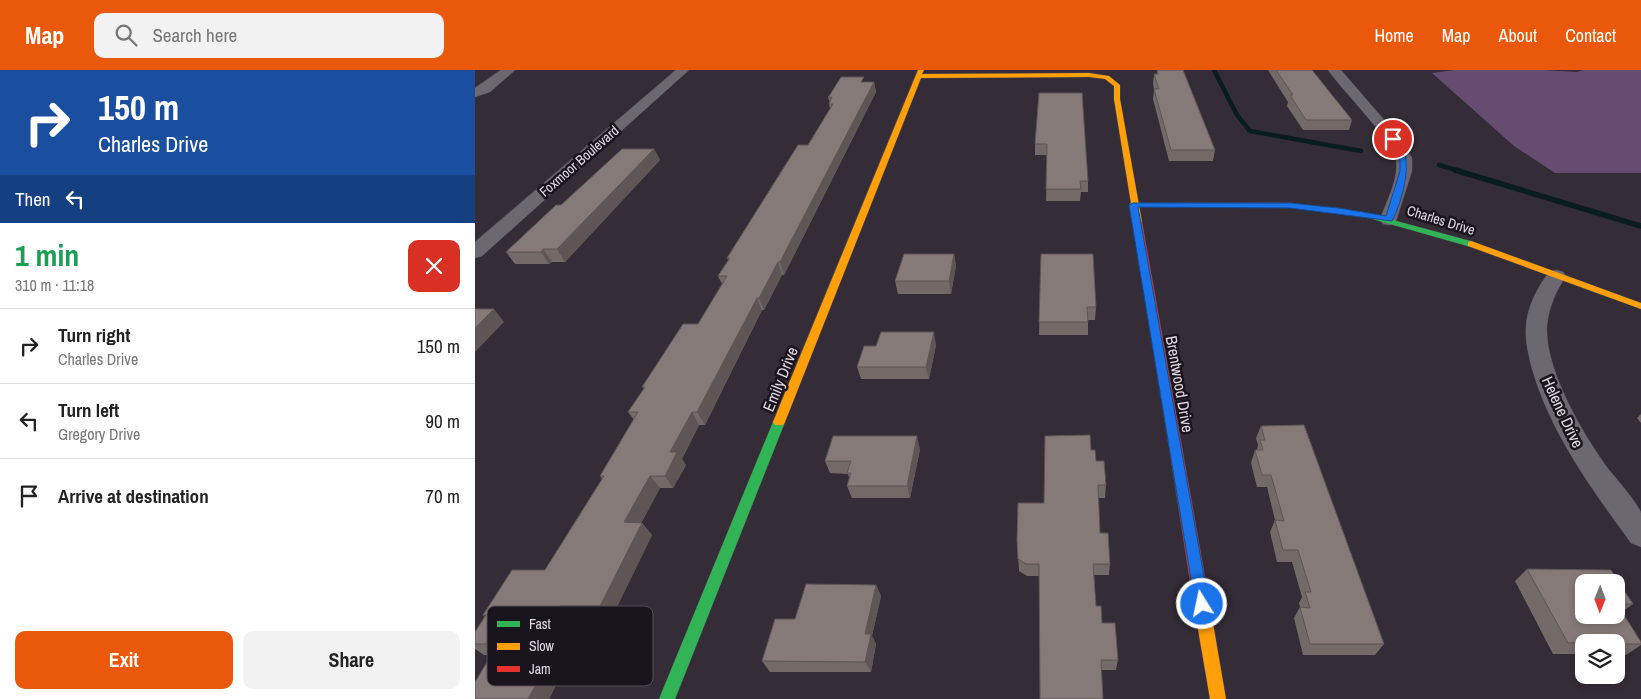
<!DOCTYPE html>
<html lang="en">
<head>
<meta charset="utf-8">
<style>
  body { margin:0; font-family:"Archivo Narrow",sans-serif; background:#f2f2f2; color:#222; height:100vh; display:flex; flex-direction:column; font-size:19px; white-space:nowrap }
  * { box-sizing:border-box; margin:0 }
  p { font-size:16px; color:#767676 }
  .icon { flex:none; width:28px; height:28px; fill:none; stroke:currentColor; stroke-width:2; stroke-linecap:round; stroke-linejoin:round }
  .map { position:relative; flex:1; overflow:hidden }
  .details { display:flex; flex-direction:column; background:#fff; width:475px }
  .details>* { flex:none }
  .hud { background:#1a4fa0; color:#fff; overflow:hidden }
  .needle { width:32px; rotate:181deg }
  .controls { position:absolute; left:1100px; top:504px; display:grid; gap:10px }
  .controls a { display:grid; place-items:center; width:50px; height:50px; border-radius:10px; background:#fff; box-shadow:0 2px 8px #0003; font-size:25px }
  .pin { position:absolute; display:grid; place-items:center; width:42px; height:42px; color:#fff; margin:-21px; border:2px solid #fff; border-radius:50%; box-shadow:0 1px 5px #0007 }
  .me { position:absolute; width:55px; margin:-28px; rotate:350deg; stroke-linejoin:round; filter:drop-shadow(0 0 4px #0008) }
  .turn { display:flex; align-items:center; gap:18px; height:105px; padding:0 15px; font-size:22px }
  .turn .icon { width:65px; height:65px; stroke-width:2.5 }
  .turn b { display:block; font-size:35px; line-height:42px }
  .then { display:flex; align-items:center; height:48px; padding:0 15px; background:#0003; gap:10px; font-size:19px }
  .round { display:grid; place-items:center; flex:none; width:52px; height:52px; border-radius:10px; background:#f2f2f2 }
  .overview { display:flex; align-items:center; justify-content:space-between; height:85px; padding:0 15px }
  h1 { font-size:30px; font-weight:700; line-height:38px; color:#1e9e55 }
  .button { display:flex; gap:10px; margin-top:auto; padding:10px 15px }
  .button a { flex:1; height:58px; border-radius:10px; background:#ea580c; color:#fff; font-size:20px; font-weight:700; line-height:58px; text-align:center }
  .button a+a { background:#f2f2f2; color:#222 }
  ul { padding:0; list-style:none }
  li { display:flex; align-items:center; gap:15px; height:75px; padding:0 15px; border-top:1px solid #e0e0e0 }
  li div { flex:1 }
  li b { display:block; font-size:19px }
  li em { font-style:normal }
  header { display:flex; align-items:center; gap:30px; box-sizing:border-box; height:70px; padding:0 25px; background:#ea580c; color:#fff }
  header strong { font-size:24px }
  nav { display:flex; gap:28px; margin-inline-start:auto; font-size:18px }
  .search { width:350px; height:45px; background:#f2f2f2; display:flex; align-items:center; gap:12px; box-sizing:border-box; padding:0 18px; border-radius:10px; color:#767676; font-size:19px }
  main { display:flex; flex:1; min-height:0 }
  .map>svg:first-child { display:block }
</style>
</head>
<body>
<header>
<strong>Map</strong>
<div class="search"><svg class="icon" aria-label="search" viewBox="0 0 24 24"><circle cx="10" cy="10" r="6"/><path d="M15 15l6 6"/></svg>Search here</div>
<nav><a>Home</a><a>Map</a><a>About</a><a>Contact</a></nav>
</header>
<main>
<section class="details">
<div class="hud">
<div class="turn"><svg class="icon" aria-label="right" viewBox="0 0 24 24"><path d="M7 20v-9h11M14 6l5 5-5 5"/></svg><div><b>150 m</b>Charles Drive</div></div>
<div class="then">Then<svg class="icon" aria-label="left" viewBox="0 0 24 24"><path d="M17 20v-9H6M10 6l-5 5 5 5"/></svg></div>
</div>
<div class="overview"><div><h1>1 min</h1><p>310 m · 11:18</p></div><a class="round" style="background:#d93025;color:#fff"><svg class="icon" aria-label="close" viewBox="0 0 24 24"><path d="M6 6l12 12M18 6L6 18"/></svg></a></div>
<ul>
<li><svg class="icon" aria-label="right" viewBox="0 0 24 24"><path d="M7 20v-9h11M14 6l5 5-5 5"/></svg><div><b>Turn right</b><p>Charles Drive</p></div><em>150 m</em></li>
<li><svg class="icon" aria-label="left" viewBox="0 0 24 24"><path d="M17 20v-9H6M10 6l-5 5 5 5"/></svg><div><b>Turn left</b><p>Gregory Drive</p></div><em>90 m</em></li>
<li><svg class="icon" aria-label="arrive" viewBox="0 0 24 24"><path d="M6 21V4h12l-3 4 3 4H6"/></svg><div><b>Arrive at destination</b></div><em>70 m</em></li>
</ul>
<div class="button"><a>Exit</a><a>Share</a></div>
</section>
<div class="map">
<svg width="1166" height="629" viewBox="0 0 1166 629">
  <rect width="100%" height="100%" fill="#342c37"/>
  <polygon fill="#654c70" points="979,0 1070,0 1102,2 1108,0 1166,0 1166,103 1080,103 1039,76 957,3"/>
  <g fill="none" stroke-linecap="round" stroke-linejoin="round">
    <g stroke="#091d1f" stroke-width="4.5">
      <polyline points="739,0 762,45 775,61 886,81"/>
      <polyline points="964,95 984,101"/>
    </g>
    <polyline stroke="#091d1f" stroke-width="5.5" points="980,100 1166,156"/>
    <defs>
      <g id="street">
        <polygon points="26,0 40,0 15,22 0,27 0,18"/>
        <polygon points="201,0 214,0 7,186 0,188 0,172"/>
        <path d="M853,0H866L923,66L937,88V101L920,154L914,155L908,154L905,150C911,132 924,109 921,90C919,72 866,19 853,0Z"/>
        <path d="M1081,200L1088,202L1091,206C1081,221 1074,237 1072,255C1069,299 1109,366 1134,400C1141,408 1164,435 1166,443C1166,452 1166,467 1166,477L1156,473C1116,418 1074,361 1056,295C1053,282 1050,270 1051,257C1052,237 1062,218 1074,202Z"/>
      </g>
      <g id="fast">
        <polygon points="655,133 815,133 888,142 999,172 1000,174 996,177 887,146 815,137 655,137"/>
        <polygon points="304,348 308,349 310,352 200,629 184,629 298,352 300,349"/>
      </g>
      <g id="slow">
        <polygon points="443,0 449,0 447,4 614,3 634,6 645,15 645,29 667,152 663,155 659,152 639,29 639,16 630,9 614,7 446,8 310,352 308,355 300,355 298,352"/>
        <polygon points="996,171 1166,233 1166,239 993,176 993,172"/>
        <polygon points="726,523 731,525 734,530 751,629 735,629 718,530 721,525"/>
      </g>
      <polygon id="jam" points="663,149 667,152 734,530 731,535 726,537 721,535 718,530 659,152"/>
    </defs>
    <use href="#street" stroke="#4f4851" stroke-width="1"/>
    <use href="#fast" stroke="#4f4851" stroke-width="1"/>
    <use href="#slow" stroke="#4f4851" stroke-width="1"/>
    <use href="#jam" stroke="#4f4851" stroke-width="1"/>
    <use href="#street" fill="#6d676f" fill-rule="evenodd"/>
    <use href="#fast" fill="#30b455" fill-rule="evenodd"/>
    <use href="#slow" fill="#ff9f0a" fill-rule="evenodd"/>
    <use href="#jam" fill="#e5322d" fill-rule="evenodd"/>
  </g>
  <g fill="#736967">
    <polygon points="682,0 740,80 738,91 694,91 678,29 679,19 678,14 679,4 682,4"/>
    <polygon points="793,0 837,0 877,50 874,60 828,60 812,36 813,32"/>
    <polygon points="390,12 399,12 401,22 309,205 307,205 289,240 287,240 230,355 224,355 207,389 211,395 198,418 185,418 166,453 167,453 177,465 137,547 98,547 70,599 84,609 74,629 0,629 17,585 9,585 0,579 0,562 10,546 8,545 70,500 127,409 125,406 159,350 153,342 169,319 167,317 223,254 247,214 243,206 253,190 252,188 333,75 355,39 354,34 355,32 353,28"/>
    <polygon points="564,23 613,111 613,122 606,122 605,131 571,131 572,85 560,85 560,74"/>
    <polygon points="179,79 185,90 90,192 77,192 74,194 40,194 31,182 86,135"/>
    <polygon points="479,184 481,196 476,224 423,224 420,211"/>
    <polygon points="566,184 621,237 620,250 613,250 613,265 564,265"/>
    <polygon points="461,275 454,309 386,309 382,297"/>
    <polygon points="1166,344 1166,353 1162,348"/>
    <polygon points="786,356 909,574 900,585 828,585 819,548 825,537 824,533 827,527 817,492 802,492 795,462 800,450 792,417 782,417 776,393 780,380 782,380 783,375 781,368"/>
    <polygon points="445,379 435,428 377,428 372,416 374,408 373,404 355,403 350,391"/>
    <polygon points="616,380 631,415 630,428 623,428 625,463 635,494 634,505 619,505 621,536 627,553 643,590 641,600 626,600 564,506 552,506 544,501 542,470 569,433"/>
    <polygon points="1052,499 1158,534 1147,542 1166,572 1166,575 1151,585 1141,585 1141,572 1109,572 1109,584 1078,584 1040,511"/>
    <polygon points="401,515 406,526 397,566 401,574 396,602 295,602 287,591 320,549"/>
  </g>
  <g fill="#5e5554">
    <polygon points="399,12 401,22 309,205 305,192"/>
    <polygon points="179,79 185,90 90,192 82,179"/>
    <polygon points="68,179 77,192 74,194 66,182"/>
    <polygon points="479,184 481,196 476,224 474,211"/>
    <polygon points="303,192 307,205 289,240 284,228"/>
    <polygon points="282,228 287,240 230,355 222,342"/>
    <polygon points="19,239 29,252 0,282 0,258"/>
    <polygon points="459,262 461,275 454,309 451,297"/>
    <polygon points="217,342 224,355 207,389 211,395 198,418 190,406 195,382"/>
    <polygon points="442,366 445,379 435,428 432,416"/>
    <polygon points="175,406 185,418 160,465 149,452"/>
    <polygon points="167,453 177,465 137,547 125,536"/>
    <polygon points="401,515 406,526 397,566 401,574 396,602 390,592 390,564"/>
    <polygon points="85,536 98,547 67,604 70,599 84,609 74,629 53,629 49,599"/>
  </g>
  <g fill="#867a78" stroke="#5e5554" fill-rule="evenodd">
    <polygon points="682,0 708,0 740,80 696,80 679,19 684,19 679,4 683,4"/>
    <polygon points="801,0 837,0 877,50 831,50 815,25 818,25"/>
    <polygon points="366,7 389,7 386,12 399,12 305,192 303,192 284,228 282,228 222,342 217,342 195,382 202,382 190,406 175,406 149,452 167,453 125,536 85,536 49,599 70,599 53,629 0,629 0,612 23,574 0,574 0,562 11,545 8,545 37,500 70,500 129,406 125,406 163,342 153,342 170,317 167,317 208,254 223,254 252,206 243,206 255,188 252,188 323,75 333,75 358,34 354,34 357,27 353,28"/>
    <polygon points="564,23 607,23 613,111 605,111 606,119 571,119 572,74 560,74"/>
    <polygon points="147,79 179,79 82,179 68,179 66,182 31,182 81,135 86,135"/>
    <polygon points="429,184 479,184 474,211 420,211"/>
    <polygon points="566,184 618,184 621,237 612,237 613,252 564,252"/>
    <polygon points="0,239 19,239 0,258"/>
    <polygon points="406,262 459,262 451,297 382,297 389,276 401,276"/>
    <polygon points="829,355 909,574 835,574 825,537 835,538 830,522 836,522 823,480 808,480 800,450 809,451 796,405 787,405 780,380 788,380 785,370 790,370 786,356"/>
    <polygon points="615,365 616,380 620,380 621,391 629,391 631,415 623,415 625,463 633,463 635,494 618,494 621,536 626,536 627,553 640,553 643,590 626,590 628,629 565,629 564,494 551,494 543,489 542,470 543,433 569,433 570,366"/>
    <polygon points="358,366 442,366 432,416 372,416 376,403 372,403 376,391 350,391"/>
    <path d="M1052,499L1136,500L1158,534H1142L1166,572V574H1141V572L1093,573ZM1109,512H1141V545H1109Z"/>
    <polygon points="331,514 401,515 390,564 396,564 390,592 287,591 300,549 320,549"/>
  </g>
  <path fill="#1a73e8" stroke="#114b97" d="M918,67C943,81 927,132 917,151L815,138L663,137L734,534L732,539L727,541L721,539L654,135L658,133H815L864,138L911,146L925,101V88L915,69Z"/>
  <g text-anchor="middle" stroke-width="5" stroke-linejoin="round" paint-order="stroke">
    <g font-size="14" fill="#e0d7e3" stroke="#1a141c">
      <text transform="translate(104 91) rotate(-41)" y="5">Foxmoor Boulevard</text>
      <text transform="translate(966 150) rotate(17)" y="5">Charles Drive</text>
    </g>
    <g font-size="16" fill="#e0d7e3" stroke="#1a141c">
      <text transform="translate(305 309) rotate(-68)" y="6">Emily Drive</text>
      <text transform="translate(705 314) rotate(80)" y="6">Brentwood Drive</text>
      <text transform="translate(1088 342) rotate(65)" y="6">Helene Drive</text>
    </g>
  </g>
  <rect x="12" y="536" width="166" height="80" rx="8" fill="#1a141c" stroke="#554e58" stroke-width="1"/>
  <rect x="22" y="551" width="23" height="6" fill="#30b455"/>
  <rect x="22" y="573" width="23" height="7" fill="#ff9f0a"/>
  <rect x="22" y="596" width="23" height="6" fill="#e5322d"/>
  <g font-size="14" fill="#e0d7e3">
    <text x="54" y="559">Fast</text>
    <text x="54" y="581">Slow</text>
    <text x="54" y="604">Jam</text>
  </g>
</svg>
<div class="controls">
<a><svg class="needle" viewBox="-14 -14 28 28"><path d="M0-13l5 13h-10z" fill="#e53935"/><path d="M0 13l5-13h-10z" fill="#767676"/></svg></a>
<a><svg class="icon" aria-label="layers" viewBox="0 0 24 24"><path d="M12 4l9 5-9 5-9-5zM3 14l9 5 9-5"/></svg></a>
</div>
<div class="pin" style="left:918px;top:69px;background:#d93025"><svg class="icon" aria-label="arrive" viewBox="0 0 24 24"><path d="M6 21V4h12l-3 4 3 4H6"/></svg></div>
<svg class="me" style="left:727px;top:534px" viewBox="-20 -20 40 40"><circle r="17" fill="#1a73e8" stroke="#fff" stroke-width="3"/><path d="M0-11L8 9 0 5-8 9z" fill="#fff"/></svg>
</div>
</main>
</body>
</html>
